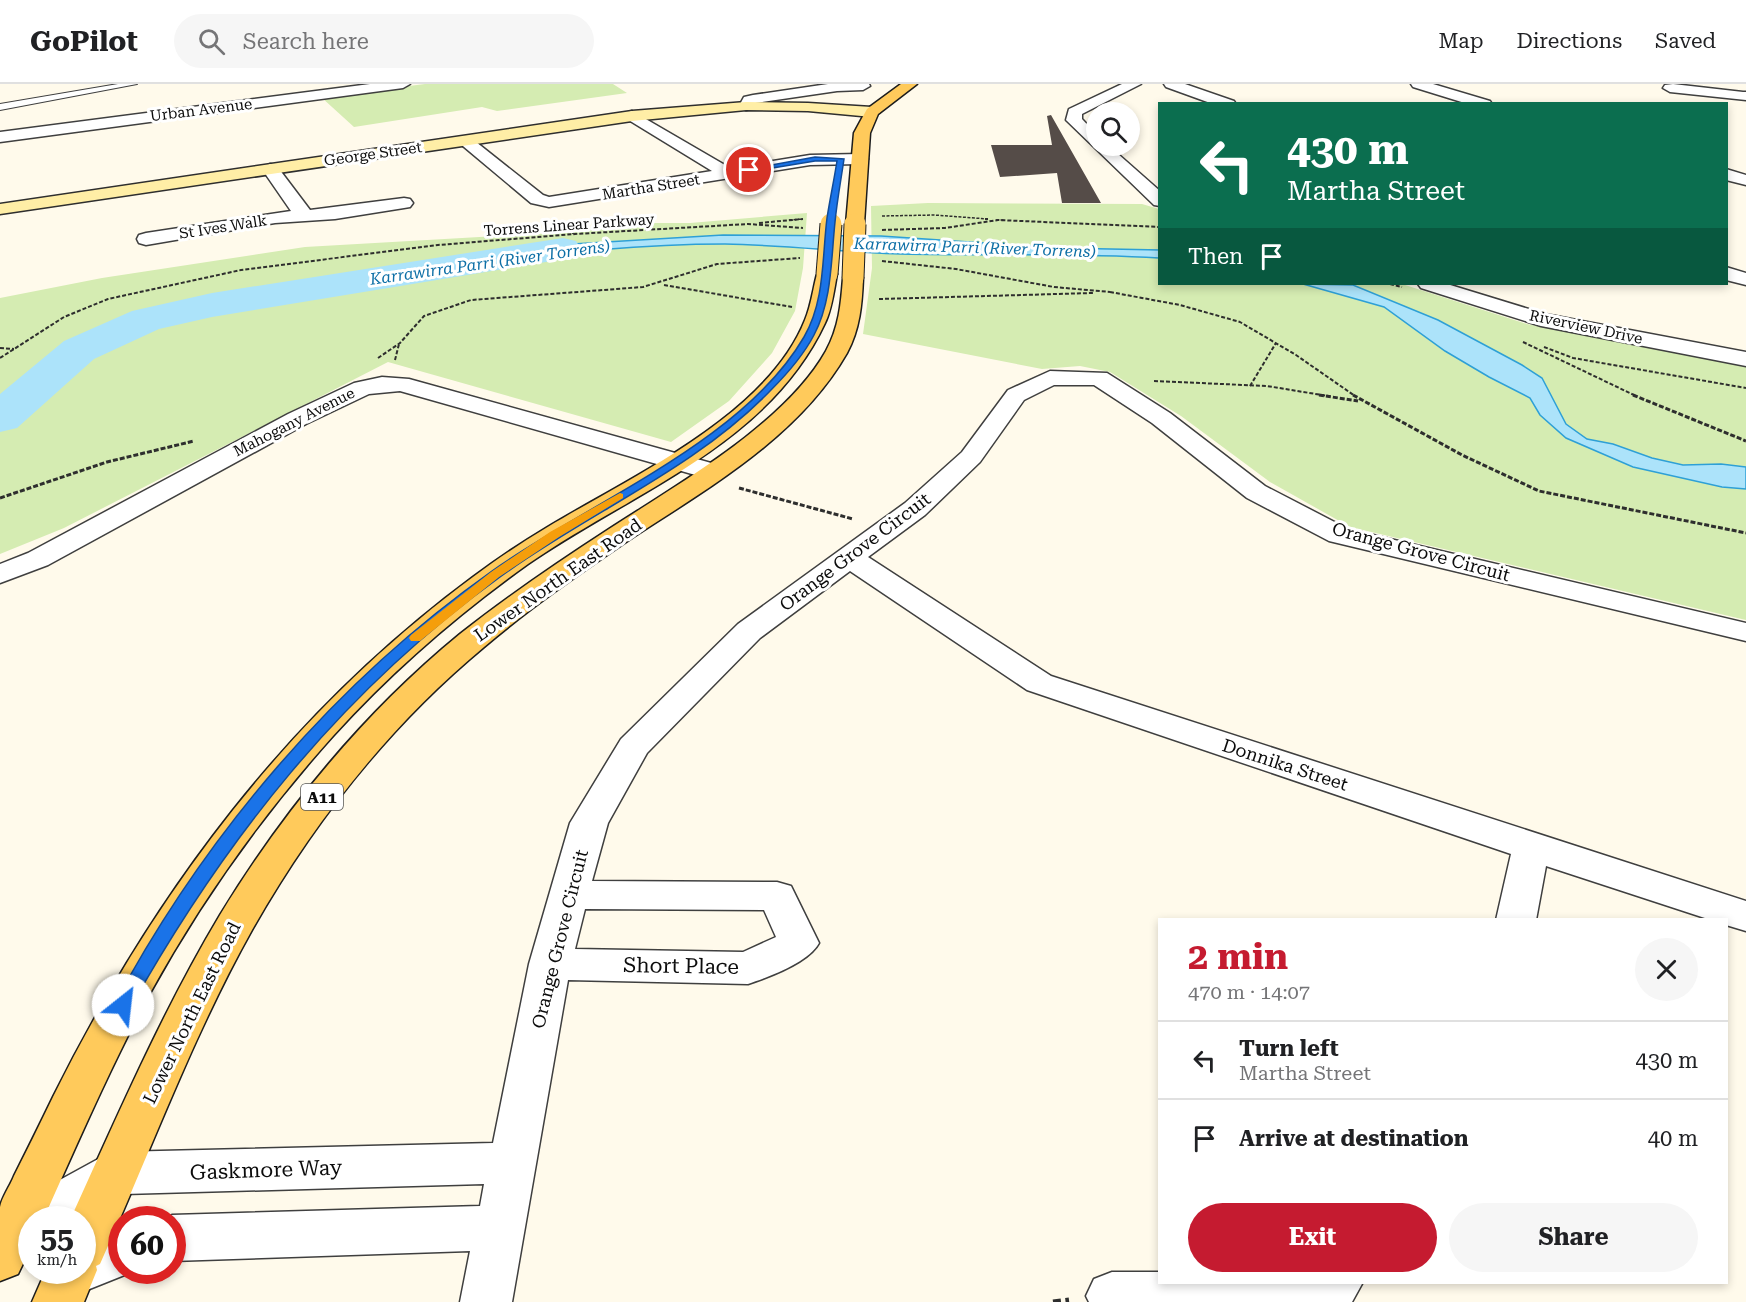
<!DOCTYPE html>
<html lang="en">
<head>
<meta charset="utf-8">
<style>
  body { margin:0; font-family:"Roboto Serif",serif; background:#f6f6f6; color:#202124; height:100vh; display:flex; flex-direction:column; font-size:22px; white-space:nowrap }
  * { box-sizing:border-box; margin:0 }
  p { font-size:20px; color:#757577 }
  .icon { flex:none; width:33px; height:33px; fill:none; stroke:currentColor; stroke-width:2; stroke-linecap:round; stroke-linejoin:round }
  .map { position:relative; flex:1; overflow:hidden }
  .panel { position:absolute; left:1158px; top:834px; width:570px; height:366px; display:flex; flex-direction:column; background:#fff; border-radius:0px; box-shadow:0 3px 9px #0003 }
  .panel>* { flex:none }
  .top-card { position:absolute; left:1158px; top:18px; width:570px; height:183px; border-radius:0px; box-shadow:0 3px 9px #0003; background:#0b6e4f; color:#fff; overflow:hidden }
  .fabs { position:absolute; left:1086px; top:18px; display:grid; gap:12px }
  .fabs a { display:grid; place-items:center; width:54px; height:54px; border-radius:50%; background:#fff; box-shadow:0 3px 9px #0003; font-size:30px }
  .speed { position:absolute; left:18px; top:1122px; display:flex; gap:12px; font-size:30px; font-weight:700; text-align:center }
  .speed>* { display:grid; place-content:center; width:78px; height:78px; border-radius:50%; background:#fff; box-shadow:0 3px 9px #0003; line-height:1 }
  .speed small { font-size:15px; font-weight:400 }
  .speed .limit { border:9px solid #d22; background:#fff; color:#111 }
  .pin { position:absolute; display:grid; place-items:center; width:51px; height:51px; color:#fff; margin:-26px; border:3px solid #fff; border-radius:50%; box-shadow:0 2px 6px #0007 }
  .me { position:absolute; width:66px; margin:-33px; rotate:29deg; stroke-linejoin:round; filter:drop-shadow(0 0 4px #0008) }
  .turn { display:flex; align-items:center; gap:21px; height:126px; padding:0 30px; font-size:27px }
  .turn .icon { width:78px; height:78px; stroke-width:2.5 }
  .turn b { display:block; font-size:42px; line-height:51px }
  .then { display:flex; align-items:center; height:57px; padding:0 30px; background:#0003; gap:12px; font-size:22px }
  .round { display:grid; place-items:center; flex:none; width:63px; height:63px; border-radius:32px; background:#f6f6f6 }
  .overview { display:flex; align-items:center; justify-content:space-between; height:102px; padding:0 30px }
  h1 { font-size:36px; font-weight:700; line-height:45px; color:#c51b30 }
  .cta { display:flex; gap:12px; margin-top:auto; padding:12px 30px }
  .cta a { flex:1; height:69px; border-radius:36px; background:#c51b30; color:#fff; font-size:24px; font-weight:700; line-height:69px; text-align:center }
  .cta a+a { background:#f6f6f6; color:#202124 }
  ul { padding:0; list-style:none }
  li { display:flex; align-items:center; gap:18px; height:78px; padding:0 30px; border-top:2px solid #e0e0e0 }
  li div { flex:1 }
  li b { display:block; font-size:22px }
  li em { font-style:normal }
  header { display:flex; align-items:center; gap:36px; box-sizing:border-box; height:84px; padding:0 30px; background:#fff; border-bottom:2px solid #e0e0e0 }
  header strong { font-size:28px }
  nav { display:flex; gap:33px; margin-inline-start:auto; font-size:21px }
  .search { width:420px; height:54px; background:#f6f6f6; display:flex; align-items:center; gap:15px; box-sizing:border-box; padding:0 21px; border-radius:33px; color:#757577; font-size:22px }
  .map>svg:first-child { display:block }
</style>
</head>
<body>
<header>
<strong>GoPilot</strong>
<div class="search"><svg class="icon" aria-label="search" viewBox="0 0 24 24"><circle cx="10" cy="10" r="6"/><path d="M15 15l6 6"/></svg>Search here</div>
<nav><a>Map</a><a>Directions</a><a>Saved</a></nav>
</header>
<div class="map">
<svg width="1746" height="1218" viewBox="0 0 1746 1218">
  <rect width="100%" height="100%" fill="#fffaeb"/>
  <g fill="#d5ecb2">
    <polygon points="425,0 613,0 627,9 497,27 482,23 354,43 321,13"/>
    <polygon points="928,119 1142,120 1159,125 1160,200 1402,200 1527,240 1746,282 1746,536 1350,443 1270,398 1181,332 1110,288 1080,282 1042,285 863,250 872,184 871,122"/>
    <polygon points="807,129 803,184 795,227 772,269 729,317 671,358 388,278 64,444 0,470 0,214 102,194 305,163 550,149 615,139 690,139"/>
  </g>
  <g fill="#ace3fa" stroke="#2ea0d6" stroke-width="1.5">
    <path d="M723,151L881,152L1060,164L1160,166L1159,174C1074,169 987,172 901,170C842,168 784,161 725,160C641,160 559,169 476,179L556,161Z"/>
    <polygon points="1303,200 1353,201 1438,236 1522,281 1542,294 1566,340 1587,355 1613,360 1652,374 1683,381 1721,380 1746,383 1746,405 1722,403 1633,383 1566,354 1540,331 1530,314 1489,293 1445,267 1384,223"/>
  </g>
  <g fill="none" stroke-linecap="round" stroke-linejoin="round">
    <polygon fill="#ace3fa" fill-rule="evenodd" points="563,154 576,157 581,165 576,173 212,233 159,245 94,275 17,344 0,348 0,310 64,257 132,227 212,209"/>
  </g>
  <polygon fill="#554c48" points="1051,31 1101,119 1062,119 1057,89 1000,93 991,61 1052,61 1047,32"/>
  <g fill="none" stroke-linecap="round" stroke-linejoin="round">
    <defs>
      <polygon id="lane" points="118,0 137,0 0,26 0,20"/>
      <g id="street">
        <polygon points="370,0 410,0 403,4 0,58 0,48"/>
        <polygon points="828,0 869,0 870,2 863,6 837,7 755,19 751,25 746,26 739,22 744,13 753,11"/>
        <polygon points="1122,0 1141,0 1082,30 1082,35 1096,50 1096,62 1109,62 1160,107 1160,122 1154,121 1066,36 1069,25"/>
        <polygon points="1164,0 1185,0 1234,17 1236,20 1213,20 1166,3"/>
        <polygon points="1411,0 1433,0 1490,17 1492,20 1468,20 1413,3"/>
        <polygon points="1673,0 1743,8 1746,8 1746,16 1670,8 1663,4 1665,1"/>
        <polygon points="632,27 730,84 810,71 860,70 868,75 860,80 810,81 549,123 531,119 457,57 459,54 471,54 543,111 549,113 712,87 627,35 624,32 627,29"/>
        <polygon points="270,80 276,81 310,126 404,114 410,115 413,119 410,123 404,124 335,135 275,139 146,161 139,159 137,155 139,151 146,149 291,127 262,85"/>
        <polygon points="1726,85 1746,91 1746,101 1726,96"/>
        <polygon points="1726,183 1746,189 1746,201 1726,196"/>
        <polygon points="1418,200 1447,200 1545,230 1746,268 1746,282 1541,242 1421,204"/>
        <path d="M1050,287L1107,289L1170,329L1265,402L1348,445L1746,539V557L1329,457L1247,414L1152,339L1094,301H1054L1024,316L980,378L925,431L868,473L1051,592L1746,817V847L1726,841V836H1711L1546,782L1536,836H1496L1511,770L1027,606L850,487L760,554L647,669L608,739L592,797L777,798L791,802L819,859C809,878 769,893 748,900L568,896L512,1218H460L470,1167L172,1177V1136H161L172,1131L480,1122L484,1100L124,1110L79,1136H32V1158L16,1152L8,1136L16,1120L100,1074L117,1068L493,1059L529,880L570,739L621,655L738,540L905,419L962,368L1008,306ZM585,825L764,826L776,853L743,868L575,865Z"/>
        <polygon points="382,293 409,295 722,382 726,388 722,394 713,396 400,307 369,310 306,340 48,481 0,499 0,480 28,469 288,330 354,299"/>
        <polygon points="122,1146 122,1186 137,1186 82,1208 64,1201 58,1186 82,1186 82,1160"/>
        <polygon points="1112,1188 1160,1188 1160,1198 1363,1198 1352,1218 1089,1218 1086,1212 1094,1195"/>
      </g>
      <polygon id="secondary" points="746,18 808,19 872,23 880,28 872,33 808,27 746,26 632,37 0,130 0,120 632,27"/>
      <g id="primary">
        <polygon points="901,0 917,0 878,30 870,49 864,140 862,144 848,144 846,140 854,49 867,25"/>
        <path d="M827,184L834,186L837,190C834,206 832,225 825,239C768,361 632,408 528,480C458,530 391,588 333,652C262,731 200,818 149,911C110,984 77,1060 43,1136H32V1161L18,1190L0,1197C0,1176 0,1143 0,1123C2,1113 10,1102 14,1092C27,1066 40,1040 53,1013C155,808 288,630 473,493C497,475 521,459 546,444C630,393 767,332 805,236C811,222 813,205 817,190L820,186Z"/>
        <path d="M853,188L860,190L863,194C862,220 860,245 847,269C799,353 708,404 629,456C579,490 530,524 484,563C390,641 312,740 252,846C192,953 150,1069 100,1180L96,1182L97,1186L84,1218H32L46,1186H82V1136H70C117,1033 162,928 220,831C284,726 365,628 460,550C508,512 558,478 609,445C678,400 785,340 826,267C839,243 841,220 843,194L846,190Z"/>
      </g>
    </defs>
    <use href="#lane" stroke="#3f3f3f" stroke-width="2"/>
    <use href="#street" stroke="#3f3f3f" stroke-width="3"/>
    <use href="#secondary" stroke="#2e2e2e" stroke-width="3"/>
    <use href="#primary" stroke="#1d1d1d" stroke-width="3"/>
    <g stroke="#2e2e2e" stroke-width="1.5" stroke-dasharray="3 1.5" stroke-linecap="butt">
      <polyline points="882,132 934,131 988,135"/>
      <polyline points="789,136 803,135"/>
      <polyline points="996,136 1005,136"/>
    </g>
    <g stroke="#2e2e2e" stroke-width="2" stroke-dasharray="4 2" stroke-linecap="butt">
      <polyline points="985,135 988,135"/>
      <polyline points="562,139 574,150"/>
      <polyline points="759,139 803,135"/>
      <polyline points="882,146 945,144 998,136 1160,143"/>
      <polyline points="882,177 956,185 1054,203 1110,208"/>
      <polyline points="1390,200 1402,203"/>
      <polyline points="664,201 792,223"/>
      <polyline points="1110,208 1180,221 1240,238 1296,271 1355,312"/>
      <polyline points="879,215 1093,209"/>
      <polyline points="1523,258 1636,312"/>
      <polyline points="1544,263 1573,274 1746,304"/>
      <polyline points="0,264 14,265"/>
      <polyline points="0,274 64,233 108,215 241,186 438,161 575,150 748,140 803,144"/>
      <polyline points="378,274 400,259 424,232 471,216 643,203 717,180 800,174"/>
      <polyline points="395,276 399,260"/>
      <polyline points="1154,297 1267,302 1328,312"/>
      <polyline points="1250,302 1276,259"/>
    </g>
    <g stroke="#2e2e2e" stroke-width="3" stroke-dasharray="5 2" stroke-linecap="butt">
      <polyline points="1319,311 1358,317"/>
      <polyline points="1353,311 1462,371 1539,407 1746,449"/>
      <polyline points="1633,311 1746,357"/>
      <polyline points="739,404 853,435"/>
      <polyline points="0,414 107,378 194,357"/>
    </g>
    <polyline stroke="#2e2e2e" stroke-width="5" stroke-dasharray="8 4.5" stroke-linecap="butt" points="1053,1218 1069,1216"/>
    <use href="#lane" fill="#fff" fill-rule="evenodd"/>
    <use href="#street" fill="#fff" fill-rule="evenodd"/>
    <use href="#secondary" fill="#ffeea6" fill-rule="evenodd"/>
    <use href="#primary" fill="#ffca5b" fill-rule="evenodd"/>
    <defs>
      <g id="primary-bridge">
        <polyline points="827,190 831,140"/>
        <polyline points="853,194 855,140"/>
      </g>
    </defs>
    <use href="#primary-bridge" stroke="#1d1d1d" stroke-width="23" stroke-linecap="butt"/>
    <use href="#primary-bridge" stroke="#ffca5b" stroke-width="21"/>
  </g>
  <path fill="#1a73e8" stroke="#114b97" stroke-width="1.5" d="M815,73L844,75C841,96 837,117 835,138C831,176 832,217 814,251C803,272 787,290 771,306C694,386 589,428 500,493C341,608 224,756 129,926L123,928L117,926L114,921C204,752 335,598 492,487C589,418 743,358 804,253C825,217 822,174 827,134C830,115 834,96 837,77H815L749,88L745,86Z"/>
  <polygon fill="#f59e0b" points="620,409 623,410 623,414 559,453 499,493 420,557 411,557 409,554 411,551 491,488 550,448"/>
  <g text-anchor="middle" stroke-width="6" stroke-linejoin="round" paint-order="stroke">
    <g font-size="15" fill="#0c0c0c" stroke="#fff">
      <text transform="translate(201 26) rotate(-7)" y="5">Urban Avenue</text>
      <text transform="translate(373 70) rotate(-8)" y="5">George Street</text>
      <text transform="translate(651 103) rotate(-9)" y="5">Martha Street</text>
      <text transform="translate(569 141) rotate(-4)" y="5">Torrens Linear Parkway</text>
      <text transform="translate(223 143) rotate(-9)" y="5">St Ives Walk</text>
      <text transform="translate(1586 243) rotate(12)" y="5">Riverview Drive</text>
      <text transform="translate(294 338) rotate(-27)" y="5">Mahogany Avenue</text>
    </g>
    <g font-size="16" font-style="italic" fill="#0d6fa6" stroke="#fff">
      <text transform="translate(975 163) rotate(2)" y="6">Karrawirra Parri (River Torrens)</text>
      <text transform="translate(490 178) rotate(-8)" y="6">Karrawirra Parri (River Torrens)</text>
    </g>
    <rect fill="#fff" stroke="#555" stroke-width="1.5" x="301" y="700" width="42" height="26" rx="4.5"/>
    <g font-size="16" font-weight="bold" fill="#0c0c0c">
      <text x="322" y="719">A11</text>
    </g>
    <g font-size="18" fill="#0c0c0c" stroke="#fff">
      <text transform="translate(855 468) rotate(-37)" y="6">Orange Grove Circuit</text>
      <text transform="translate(1421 468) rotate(15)" y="6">Orange Grove Circuit</text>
      <text transform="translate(558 496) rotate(-35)" y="6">Lower North East Road</text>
      <text transform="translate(1285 681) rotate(18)" y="6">Donnika Street</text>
      <text transform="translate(560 855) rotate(-76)" y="6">Orange Grove Circuit</text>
      <text transform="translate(192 929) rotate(-64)" y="6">Lower North East Road</text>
    </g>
    <g font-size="21" fill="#0c0c0c" stroke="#fff">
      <text transform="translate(681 882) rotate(1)" y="7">Short Place</text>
      <text transform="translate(266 1086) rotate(-2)" y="7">Gaskmore Way</text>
    </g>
  </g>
</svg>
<div class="fabs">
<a><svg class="icon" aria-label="search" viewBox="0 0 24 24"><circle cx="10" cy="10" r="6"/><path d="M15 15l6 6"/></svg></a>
</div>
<div class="speed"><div>55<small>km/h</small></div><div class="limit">60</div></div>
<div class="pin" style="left:749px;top:86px;background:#d93025"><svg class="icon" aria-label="arrive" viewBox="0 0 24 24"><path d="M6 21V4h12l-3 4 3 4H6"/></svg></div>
<svg class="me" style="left:123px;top:921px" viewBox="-20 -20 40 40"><circle r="19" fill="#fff"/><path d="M0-13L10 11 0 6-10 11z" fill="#1a73e8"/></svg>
<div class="top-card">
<div class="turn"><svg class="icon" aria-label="left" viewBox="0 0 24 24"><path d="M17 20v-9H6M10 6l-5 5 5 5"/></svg><div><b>430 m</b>Martha Street</div></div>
<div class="then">Then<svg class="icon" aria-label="arrive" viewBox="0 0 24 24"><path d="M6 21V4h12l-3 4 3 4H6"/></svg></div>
</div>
<section class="panel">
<div class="overview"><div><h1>2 min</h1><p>470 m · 14:07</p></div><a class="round"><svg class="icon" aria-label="close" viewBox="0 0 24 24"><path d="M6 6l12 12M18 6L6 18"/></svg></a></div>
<ul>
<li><svg class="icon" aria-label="left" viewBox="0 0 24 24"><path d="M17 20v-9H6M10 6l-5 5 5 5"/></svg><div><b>Turn left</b><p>Martha Street</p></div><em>430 m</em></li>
<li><svg class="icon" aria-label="arrive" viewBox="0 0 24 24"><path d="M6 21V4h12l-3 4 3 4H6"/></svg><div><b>Arrive at destination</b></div><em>40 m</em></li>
</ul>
<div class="cta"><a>Exit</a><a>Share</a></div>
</section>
</div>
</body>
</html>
